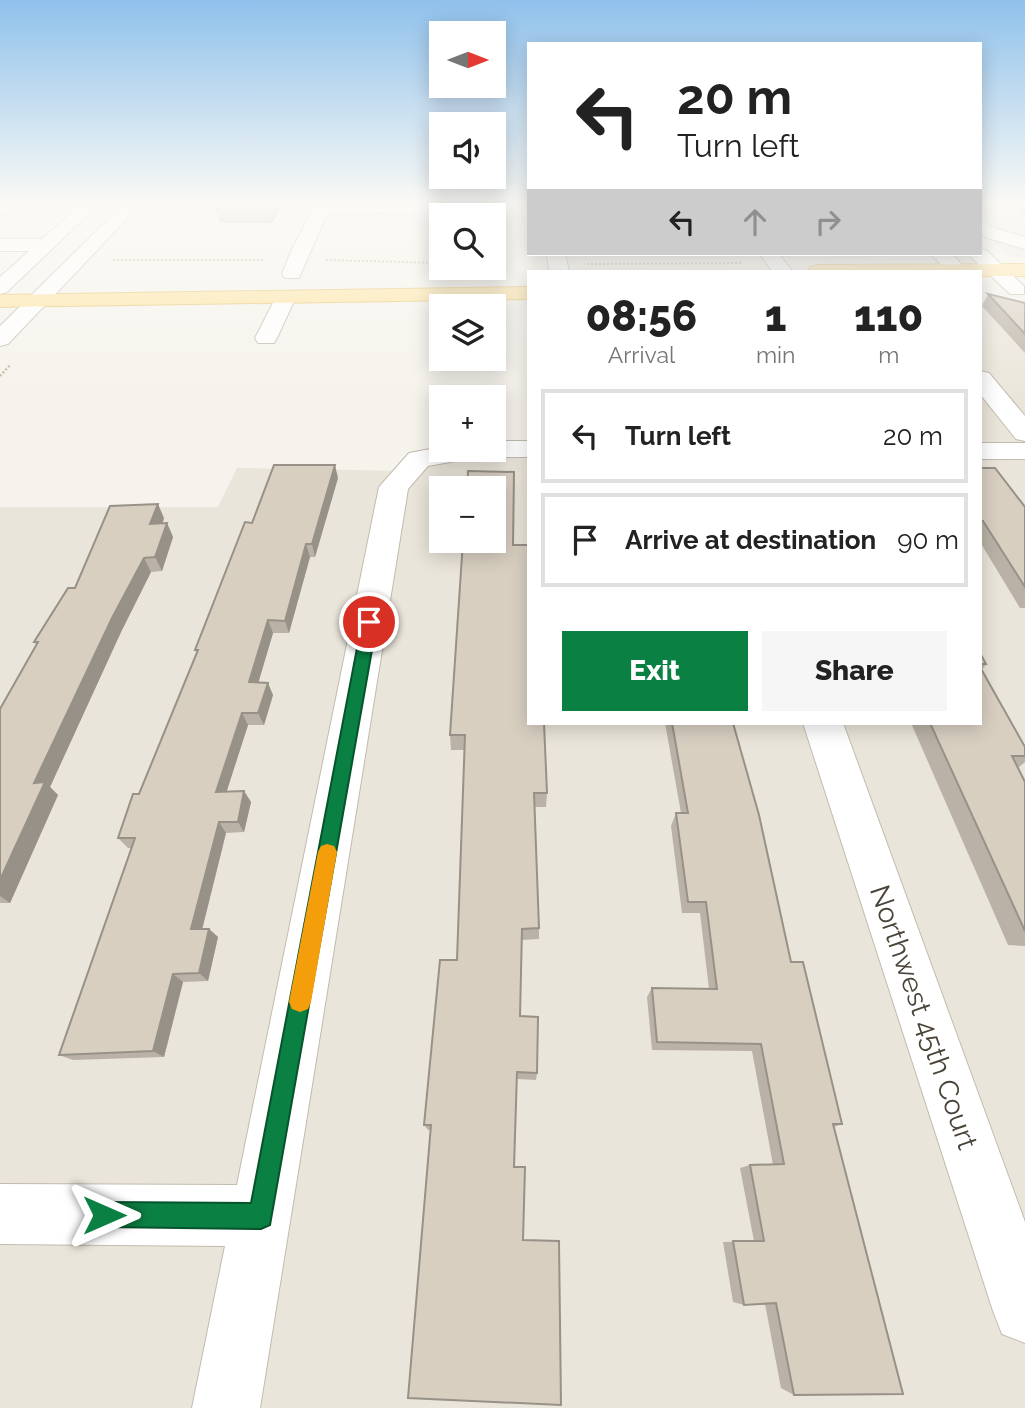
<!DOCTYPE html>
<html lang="en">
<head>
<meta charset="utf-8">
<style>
  body { margin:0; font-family:Raleway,sans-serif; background:#f6f6f6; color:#222; height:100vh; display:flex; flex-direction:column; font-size:26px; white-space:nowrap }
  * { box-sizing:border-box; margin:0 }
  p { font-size:23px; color:#767676 }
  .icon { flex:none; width:38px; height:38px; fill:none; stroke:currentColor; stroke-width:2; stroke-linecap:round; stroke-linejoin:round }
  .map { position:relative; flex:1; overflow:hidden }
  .drawer { position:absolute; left:527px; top:270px; width:455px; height:455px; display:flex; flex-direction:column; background:#fff; border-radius:0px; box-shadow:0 4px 18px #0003 }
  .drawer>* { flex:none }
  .guide { position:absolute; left:527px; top:42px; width:455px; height:214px; border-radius:0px; box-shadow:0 4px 18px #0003; background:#fff; color:#222; overflow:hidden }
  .needle { width:46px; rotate:90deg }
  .tools { position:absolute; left:429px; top:21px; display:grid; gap:14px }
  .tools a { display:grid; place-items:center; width:77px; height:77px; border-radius:0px; background:#fff; box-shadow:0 4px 18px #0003; font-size:35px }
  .pin { position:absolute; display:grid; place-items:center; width:60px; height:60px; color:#fff; margin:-30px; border:4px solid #fff; border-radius:50%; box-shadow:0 2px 7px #0007 }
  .me { position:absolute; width:77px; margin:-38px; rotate:90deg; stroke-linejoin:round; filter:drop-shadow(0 0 5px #0008) }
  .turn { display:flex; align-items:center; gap:24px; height:147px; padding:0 35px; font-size:32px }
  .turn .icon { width:91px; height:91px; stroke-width:2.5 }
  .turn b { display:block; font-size:49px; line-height:60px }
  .lanes { display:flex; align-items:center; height:66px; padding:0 35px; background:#0003; justify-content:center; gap:35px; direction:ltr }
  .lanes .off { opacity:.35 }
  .eta { display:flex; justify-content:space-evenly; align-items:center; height:119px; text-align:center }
  .eta b { font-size:42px; font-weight:800; line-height:49px }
  .button { display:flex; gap:14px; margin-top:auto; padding:14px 35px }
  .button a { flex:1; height:80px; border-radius:0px; background:#0b8043; color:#fff; font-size:28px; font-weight:800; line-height:80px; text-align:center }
  .button a+a { background:#f6f6f6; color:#222 }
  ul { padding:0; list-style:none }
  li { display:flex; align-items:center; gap:21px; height:94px; margin:0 14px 10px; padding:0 21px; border:4px solid #e0e0e0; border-radius:0px }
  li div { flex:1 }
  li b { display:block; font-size:26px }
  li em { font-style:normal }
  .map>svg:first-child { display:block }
</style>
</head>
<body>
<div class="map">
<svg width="1025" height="1408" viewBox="0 0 1025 1408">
  <rect width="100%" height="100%" fill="#f6f3ec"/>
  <g fill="#eae5da" fill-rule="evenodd">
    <polygon points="980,203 1025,203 1025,257 1011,257 980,231"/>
    <path d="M980,302H1025V1408H0V507H218L237,468L409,471L475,452L528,451V723H980ZM441,488H494V541H441Z"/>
  </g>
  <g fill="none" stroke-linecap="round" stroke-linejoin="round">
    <defs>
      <g id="minor">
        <polygon points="9,203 38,203 36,207 0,215 0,205"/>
        <polygon points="82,203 100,203 7,292 0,294 0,277 29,251 0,251 0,239 42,239"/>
        <polygon points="125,203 142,203 8,344 0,346 0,326"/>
        <polygon points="435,203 432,211 426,212 327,214 299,278 285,278 282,274 291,251 315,205"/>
        <polygon points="980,219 997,229 1025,237 1025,249 985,237 980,233"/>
        <polygon points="980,249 986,250 1024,286 1024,294 1010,294 972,258 970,254 980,254"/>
        <polygon points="547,254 565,254 569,271 549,271"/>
        <polygon points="760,254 779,254 792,271 772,271"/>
        <polygon points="931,254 952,254 968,271 947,271"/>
        <polygon points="286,291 293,293 296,297 277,338 274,343 258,343 255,338 276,297 279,293"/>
        <polygon points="980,371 989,373 1025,416 1025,441 1016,439 980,394"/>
        <polygon points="494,441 528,441 528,457 494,457 483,453 472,458 428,466 408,489 260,1408 192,1408 225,1246 0,1244 0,1184 237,1185 379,487 409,453 441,447 441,450 494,450"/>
        <rect x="980" y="443" width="45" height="16"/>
        <polygon points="803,723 843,723 1025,1222 1025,1343 1002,1334 993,1311"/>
      </g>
      <g id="major">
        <polygon points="1025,264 1025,276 980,276 980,271 808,271 811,267 818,265"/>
        <polygon points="528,287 528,299 0,307 0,295"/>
      </g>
    </defs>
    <use href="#minor" stroke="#c2bbae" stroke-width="2"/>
    <use href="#major" stroke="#e6c16a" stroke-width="2"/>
    <g stroke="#c4b79f" stroke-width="2" stroke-dasharray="2 2" stroke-linecap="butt">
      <polyline points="113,260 265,260"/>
      <polyline points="326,260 441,263"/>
      <polyline points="587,264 743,263"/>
    </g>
    <polyline stroke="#c4b79f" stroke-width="2.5" stroke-dasharray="2 2" stroke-linecap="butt" points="0,376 10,365"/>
    <use href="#minor" fill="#fff" fill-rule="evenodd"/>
    <use href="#major" fill="#ffe39c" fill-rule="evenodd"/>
  </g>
  <g fill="#bab2a6">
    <polygon points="223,203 284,203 272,223 220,223 216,210"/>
    <polygon points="991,203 1025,203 1025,216 1012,205 994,205"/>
    <polygon points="988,294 1025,303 1025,353 982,306"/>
    <polygon points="980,468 1025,507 1025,608 1020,608 980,542"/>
    <polygon points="338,478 315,557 310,557 289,633 273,633 258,683 273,695 264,725 248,725 226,792 244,791 251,802 244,832 226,833 202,929 209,929 218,937 208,981 183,982 164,1057 73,1060 59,1055 132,848 128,848 118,838 139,794 197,653 195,650 252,523"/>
    <polygon points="164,518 163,523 167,523 173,537 162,571 151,572 121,632 50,787 58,795 10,903 0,903 0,709 37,645 34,642"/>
    <polygon points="514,545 528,723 547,793 546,807 535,807 539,928 539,939 522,940 520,1016 537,1073 536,1080 517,1079 514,1167 523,1240 561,1405 431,1130 428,1130 424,1125 457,960 465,750 451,750 450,735"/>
    <polygon points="980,653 986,664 982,670 1025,747 1025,762 1018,768 1025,782 1025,946 1008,945 911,723 980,723"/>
    <polygon points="665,723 733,723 791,962 842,1124 834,1127 794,1395 781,1388 765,1304 744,1305 733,1302 723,1242 754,1241 740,1168 750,1165 773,1165 752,1051 652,1050 647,997 652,988 709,989 700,913 682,913 671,826 676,813 681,813"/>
  </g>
  <g fill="#979187">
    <polygon points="274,203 284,203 272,223 269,210"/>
    <polygon points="335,465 338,478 315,557 312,544"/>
    <polygon points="158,504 164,518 157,538 150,524"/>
    <polygon points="167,523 173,537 162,571 155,557"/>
    <polygon points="306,544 310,557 289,633 285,621"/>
    <polygon points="144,558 151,572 121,632 50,787 58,795 10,903 0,896 0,880 34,783 112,618"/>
    <polygon points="268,620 273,633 255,694 249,682"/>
    <polygon points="268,683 273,695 264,725 258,713"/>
    <polygon points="242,713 248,725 223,803 216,792"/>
    <polygon points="244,791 251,802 244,832 238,822"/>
    <polygon points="219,822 226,833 200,938 191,929"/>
    <polygon points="209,929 218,937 208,981 199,973"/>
    <polygon points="173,974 183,982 164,1057 153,1051"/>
  </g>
  <g fill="#d8cfc1" stroke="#979187" stroke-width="2">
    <polygon points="223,203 274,203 269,210 216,210"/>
    <polygon points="988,294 1025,303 1025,334"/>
    <polygon points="274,465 335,465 312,544 306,544 285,621 268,620 249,682 268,683 258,713 242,713 216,792 244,791 238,822 219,822 191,929 209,929 199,973 173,974 153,1051 59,1055 135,838 118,838 133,794 139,794 198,650 195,650 245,522 252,523"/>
    <polygon points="980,468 995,468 1025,507 1025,587 983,521 980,521"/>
    <polygon points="468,471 514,472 513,545 528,545 528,723 544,723 547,793 534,793 539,928 522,929 520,1016 538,1017 537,1073 517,1072 514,1167 525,1167 523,1240 559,1241 561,1405 408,1398 431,1125 424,1125 440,960 457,960 465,735 450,735 463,541 494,541 494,488 467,488"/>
    <polygon points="158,504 150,524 167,523 155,557 144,558 112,618 34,783 45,782 0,880 0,709 38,642 34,642 68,588 75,588 110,506"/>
    <polygon points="980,653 986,664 980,664"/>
    <polygon points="980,667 1025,747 1025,756 1012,756 1025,782 1025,931 930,723 980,723"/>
    <polygon points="672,723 733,723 759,815 791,962 803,962 842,1124 833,1124 903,1394 794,1395 776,1303 744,1305 733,1241 764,1241 750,1165 784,1164 761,1044 657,1042 652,988 717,989 706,902 688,902 676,813 688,813"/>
  </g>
  <linearGradient id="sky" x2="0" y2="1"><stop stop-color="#8fc1ec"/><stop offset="0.51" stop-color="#fbfaf6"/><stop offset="1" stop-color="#fbfaf6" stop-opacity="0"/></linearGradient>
  <rect width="1025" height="400" fill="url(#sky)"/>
  <polygon fill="#0b8043" stroke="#07532c" stroke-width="2" points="369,617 377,622 270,1225 261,1229 104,1227 95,1224 92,1215 95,1206 104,1202 251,1203 362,622"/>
  <polygon fill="#f59e0b" points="327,844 334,846 337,852 311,1002 308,1009 300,1012 292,1009 289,1002 318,852 321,846"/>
  <g text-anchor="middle" stroke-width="7" stroke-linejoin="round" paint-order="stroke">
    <g font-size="28" fill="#4b4439" stroke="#fff">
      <text transform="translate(924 1017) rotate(71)" y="10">Northwest 45th Court</text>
    </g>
  </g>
</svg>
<div class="tools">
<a><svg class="needle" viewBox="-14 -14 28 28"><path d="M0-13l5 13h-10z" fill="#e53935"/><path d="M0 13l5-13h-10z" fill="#767676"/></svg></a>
<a><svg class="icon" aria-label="sound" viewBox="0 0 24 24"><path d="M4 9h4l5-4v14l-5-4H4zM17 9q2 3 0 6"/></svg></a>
<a><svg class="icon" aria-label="search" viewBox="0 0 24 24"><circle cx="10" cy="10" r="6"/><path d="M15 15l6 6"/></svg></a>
<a><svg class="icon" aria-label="layers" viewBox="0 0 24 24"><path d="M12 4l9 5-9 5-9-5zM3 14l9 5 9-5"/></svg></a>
<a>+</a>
<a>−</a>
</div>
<div class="pin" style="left:369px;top:622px;background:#d93025"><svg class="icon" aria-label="arrive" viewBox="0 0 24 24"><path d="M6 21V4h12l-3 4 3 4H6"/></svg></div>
<svg class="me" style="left:104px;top:1215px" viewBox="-20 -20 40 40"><path d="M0-17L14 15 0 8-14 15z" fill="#0b8043" stroke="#fff" stroke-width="4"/></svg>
<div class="guide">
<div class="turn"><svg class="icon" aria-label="left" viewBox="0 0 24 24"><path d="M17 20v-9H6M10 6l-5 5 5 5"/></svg><div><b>20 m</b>Turn left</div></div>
<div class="lanes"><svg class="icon" aria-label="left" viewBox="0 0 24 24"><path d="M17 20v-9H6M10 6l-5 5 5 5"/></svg><svg class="icon off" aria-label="ahead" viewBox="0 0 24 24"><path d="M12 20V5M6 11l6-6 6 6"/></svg><svg class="icon off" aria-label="right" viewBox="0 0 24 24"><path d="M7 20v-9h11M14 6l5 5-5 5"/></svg></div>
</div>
<section class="drawer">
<div class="eta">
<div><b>08:56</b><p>Arrival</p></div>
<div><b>1</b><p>min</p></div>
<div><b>110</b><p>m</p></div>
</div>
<ul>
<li><svg class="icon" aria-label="left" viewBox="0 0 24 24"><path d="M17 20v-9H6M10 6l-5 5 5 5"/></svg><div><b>Turn left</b></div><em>20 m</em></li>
<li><svg class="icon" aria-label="arrive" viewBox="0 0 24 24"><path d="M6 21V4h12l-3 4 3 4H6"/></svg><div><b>Arrive at destination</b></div><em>90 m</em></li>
</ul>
<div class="button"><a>Exit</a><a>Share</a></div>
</section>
</div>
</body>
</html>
